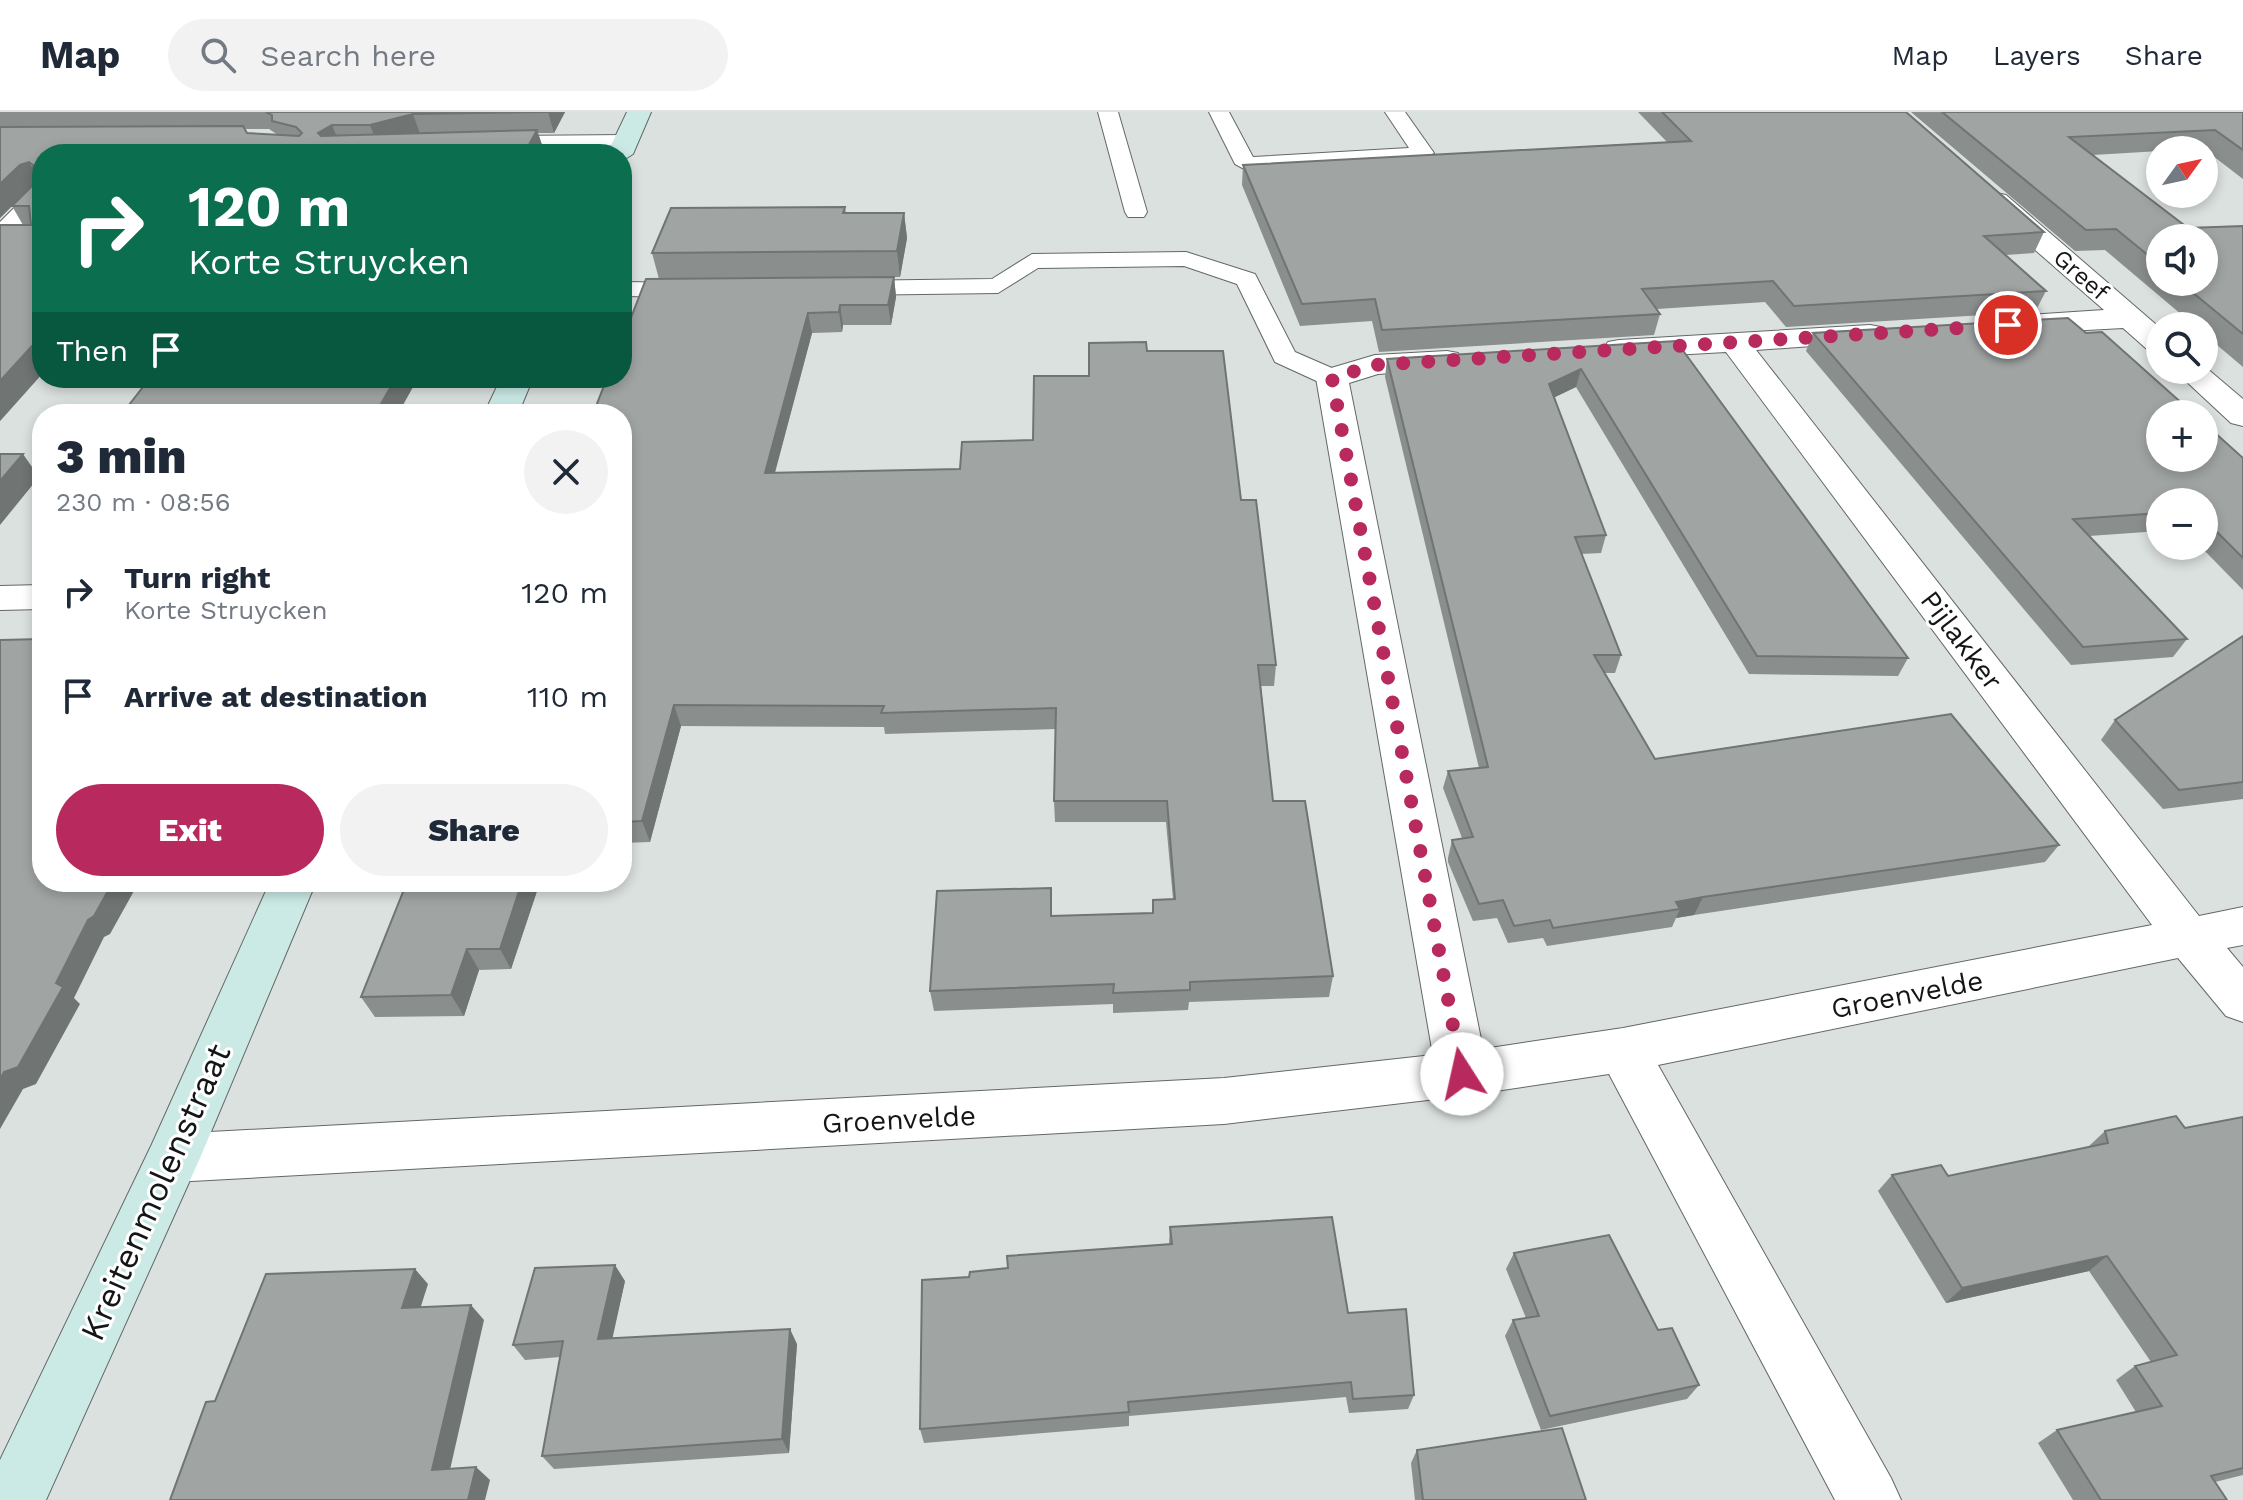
<!DOCTYPE html>
<html lang="en">
<head>
<meta charset="utf-8">
<style>
  body { margin:0; font-family:"Work Sans",sans-serif; background:#f2f2f3; color:#1f2937; height:100vh; display:flex; flex-direction:column; font-size:30px; white-space:nowrap }
  * { box-sizing:border-box; margin:0 }
  p { font-size:26px; color:#747a83 }
  .icon { flex:none; width:44px; height:44px; fill:none; stroke:currentColor; stroke-width:2; stroke-linecap:round; stroke-linejoin:round }
  .map { position:relative; flex:1; overflow:hidden }
  .details { position:absolute; left:32px; top:292px; width:600px; height:488px; display:flex; flex-direction:column; background:#fff; border-radius:32px; box-shadow:0 4px 12px #0003 }
  .details>* { flex:none }
  .guide { position:absolute; left:32px; top:32px; width:600px; height:244px; border-radius:32px; box-shadow:0 4px 12px #0003; background:#0b6e4f; color:#fff; overflow:hidden }
  .needle { width:52px; rotate:57deg }
  .fabs { position:absolute; left:2146px; top:24px; display:grid; gap:16px }
  .fabs a { display:grid; place-items:center; width:72px; height:72px; border-radius:50%; background:#fff; box-shadow:0 4px 12px #0003; font-size:40px }
  .pin { position:absolute; display:grid; place-items:center; width:68px; height:68px; color:#fff; margin:-34px; border:4px solid #fff; border-radius:50%; box-shadow:0 2px 8px #0007 }
  .me { position:absolute; width:88px; margin:-44px; rotate:350deg; stroke-linejoin:round; filter:drop-shadow(0 0 6px #0008) }
  .turn { display:flex; align-items:center; gap:28px; height:168px; padding:0 24px; font-size:36px }
  .turn .icon { width:104px; height:104px; stroke-width:2.5 }
  .turn b { display:block; font-size:56px; line-height:68px }
  .then { display:flex; align-items:center; height:76px; padding:0 24px; background:#0003; gap:16px; font-size:30px }
  .round { display:grid; place-items:center; flex:none; width:84px; height:84px; border-radius:42px; background:#f2f2f3 }
  .overview { display:flex; align-items:center; justify-content:space-between; height:136px; padding:0 24px }
  h1 { font-size:48px; font-weight:800; line-height:60px }
  .primary-button { display:flex; gap:16px; margin-top:auto; padding:16px 24px }
  .primary-button a { flex:1; height:92px; border-radius:48px; background:#b82a5e; color:#fff; font-size:32px; font-weight:800; line-height:92px; text-align:center }
  .primary-button a+a { background:#f2f2f3; color:#1f2937 }
  ul { padding:0; list-style:none }
  li { display:flex; align-items:center; gap:24px; height:104px; padding:0 24px }
  li div { flex:1 }
  li b { display:block; font-size:30px }
  li em { font-style:normal }
  header { display:flex; align-items:center; gap:48px; box-sizing:border-box; height:112px; padding:0 40px; background:#fff; border-bottom:2px solid #e0e1e3 }
  header strong { font-size:38px }
  nav { display:flex; gap:44px; margin-inline-start:auto; font-size:28px }
  .search { width:560px; height:72px; background:#f2f2f3; display:flex; align-items:center; gap:20px; box-sizing:border-box; padding:0 28px; border-radius:44px; color:#747a83; font-size:30px }
  .map>svg:first-child { display:block }
</style>
</head>
<body>
<header>
<strong>Map</strong>
<div class="search"><svg class="icon" aria-label="search" viewBox="0 0 24 24"><circle cx="10" cy="10" r="6"/><path d="M15 15l6 6"/></svg>Search here</div>
<nav><a>Map</a><a>Layers</a><a>Share</a></nav>
</header>
<div class="map">
<svg width="2243" height="1388" viewBox="0 0 2243 1388">
  <rect width="100%" height="100%" fill="#dbe1df"/>
  <g fill="none" stroke-linecap="round" stroke-linejoin="round">
    <defs>
      <g id="lane">
        <polygon points="1098,0 1118,0 1147,100 1144,105 1128,105 1125,100"/>
        <polygon points="1209,0 1229,0 1253,45 1409,36 1385,0 1405,0 1434,41 1423,47 1246,58 1235,52"/>
        <polygon points="626,23 633,25 636,29 633,33 492,36 482,30 492,24"/>
        <polygon points="42,74 42,94 8,128 0,130 0,110 34,76"/>
        <polygon points="1186,140 1255,162 1295,240 1341,260 1345,266 1341,272 1323,272 1275,250 1237,172 1184,154 1038,156 998,181 847,183 835,176 847,169 992,167 1032,142"/>
        <polygon points="622,170 692,171 704,178 692,185 622,184"/>
      </g>
      <g id="street">
        <polygon points="1996,81 2006,83 2160,216 2160,241 2149,239 2123,216 2015,222 2004,219 2000,213 2004,207 2015,204 2104,198 1986,95 1982,89 1986,83"/>
        <polygon points="1870,213 1881,215 1885,222 1881,229 1756,238 2199,804 2243,795 2243,833 2227,836 2243,855 2243,910 2226,904 2178,846 1658,953 1891,1366 1901,1388 1835,1388 1609,962 1462,984 1224,1012 173,1070 154,1063 146,1046 154,1029 173,1022 1224,966 1433,943 1316,266 1321,259 1375,243 1447,239 1458,241 1463,248 1458,255 1447,257 1378,262 1349,271 1483,937 1623,916 2152,813 1726,240 1619,246 1608,244 1603,237 1608,230 1619,228"/>
        <polygon points="2204,254 2243,287 2243,314 2231,311 2174,258 2204,258"/>
        <polygon points="42,473 42,497 0,498 0,474"/>
      </g>
      <g id="secondary">
        <polygon points="627,0 651,0 633,42 622,49 622,42 607,42"/>
        <polygon points="501,266 533,266 518,302 484,302"/>
        <polygon points="270,770 316,770 200,1046 46,1388 0,1388 0,1348 152,1032"/>
      </g>
    </defs>
    <use href="#lane" stroke="#636867" stroke-width="2"/>
    <use href="#street" stroke="#636867" stroke-width="2"/>
    <use href="#secondary" stroke="#636867" stroke-width="2"/>
    <use href="#lane" fill="#fff" fill-rule="evenodd"/>
    <use href="#street" fill="#fff" fill-rule="evenodd"/>
    <use href="#secondary" fill="#cbeae6" fill-rule="evenodd"/>
  </g>
  <g fill="#8a8e8d" fill-rule="evenodd">
    <path d="M0,0H565L554,21H538L544,39L542,42H42V262L0,309V113H23L12,94L30,76L0,106ZM244,17H269L278,23L247,21Z"/>
    <polygon points="1638,0 1906,0 2044,120 2034,141 2006,143 2046,179 2035,200 1786,215 1765,190 1657,197 1660,202 1654,223 1379,240 1372,209 1300,214 1242,73 1243,53 1667,30"/>
    <path d="M1911,0H2243V67L2204,37L2160,38V39L2093,43L2188,116L2243,114V255L2204,222V214H2195L2105,138L2075,139ZM2160,126L2204,170H2160Z"/>
    <polygon points="845,95 846,101 904,101 907,126 900,165 659,167 652,141"/>
    <polygon points="894,165 896,185 891,213 843,213 842,220 812,221 775,361 960,357 1033,328 1089,264 1147,239 1241,388 1276,553 1274,574 1261,574 1273,689 1333,864 1329,885 1189,890 1188,898 1113,901 1113,892 934,899 930,879 1053,804 1153,801 1173,787 1166,710 1055,710 1054,689 1056,617 885,622 884,615 681,614 650,730 622,731 622,302 607,266"/>
    <polygon points="1813,221 2086,221 2243,346 2243,478 2200,434 2204,434 2204,390 2160,390 2160,419 2089,424 2187,527 2173,545 2071,553 1806,239"/>
    <polygon points="1676,229 1908,546 1898,564 1749,562 1576,275 1554,285 1606,423 1601,441 1581,442 1621,543 1615,561 1604,561 1655,647 2059,733 2045,750 1694,803 1676,806 1672,815 1547,834 1543,826 1508,831 1497,806 1473,809 1448,750 1448,746 1452,728 1462,726 1443,676 1448,659 1479,656 1385,265 1387,247"/>
    <polygon points="2243,524 2243,687 2163,697 2101,628 2115,608"/>
    <polygon points="540,770 511,857 479,858 464,904 375,905 361,885"/>
    <polygon points="2243,1005 2243,1363 2215,1370 2227,1388 2073,1388 2038,1331 2057,1318 2136,1300 2116,1268 2135,1254 2151,1250 2089,1159 1946,1191 1878,1079 1892,1063 1948,1064 2088,1035 2105,1019 2185,1016"/>
    <polygon points="1170,1115 1348,1201 1414,1283 1408,1297 1349,1301 1346,1285 1129,1304 1129,1314 924,1331 920,1317 1008,1156 1169,1132"/>
    <polygon points="1514,1141 1658,1218 1699,1273 1687,1287 1541,1318 1505,1224 1513,1208 1526,1206 1506,1157"/>
    <polygon points="625,1169 612,1226 797,1232 789,1341 554,1357 542,1344 560,1245 525,1248 513,1233"/>
    <polygon points="1417,1338 1586,1388 1415,1388 1411,1351"/>
  </g>
  <g fill="#707473">
    <polygon points="548,0 565,0 554,21"/>
    <polygon points="413,2 420,22 378,33 370,13"/>
    <polygon points="332,13 340,33 326,41 318,21"/>
    <polygon points="537,18 544,39 542,42 524,42"/>
    <polygon points="29,50 41,71 32,74 0,106 0,72 20,53"/>
    <polygon points="904,101 907,126 900,165 897,139"/>
    <polygon points="894,165 896,185 891,213 888,193"/>
    <polygon points="840,193 843,213 842,220 839,200"/>
    <polygon points="808,201 812,221 769,382 765,361"/>
    <polygon points="42,223 42,262 0,309 0,269"/>
    <polygon points="1581,257 1576,275 1545,290 1549,272"/>
    <polygon points="396,266 418,266 398,302 375,302"/>
    <polygon points="23,342 39,365 0,413 0,369"/>
    <polygon points="674,593 681,614 650,730 642,709"/>
    <polygon points="113,770 139,770 110,822 104,825 74,886 80,892 36,972 23,977 0,1017 0,967 56,871 88,808"/>
    <polygon points="522,770 540,770 511,857 500,837"/>
    <polygon points="1703,785 1694,803 1676,806 1680,797 1676,790"/>
    <polygon points="467,837 479,858 464,904 451,883"/>
    <polygon points="2107,1144 2089,1159 1946,1191 1962,1176"/>
    <polygon points="615,1153 625,1169 609,1242 598,1227"/>
    <polygon points="415,1157 428,1172 416,1210 402,1196"/>
    <polygon points="471,1193 484,1208 447,1371 432,1358"/>
    <polygon points="790,1217 797,1232 789,1341 782,1327"/>
    <polygon points="476,1355 490,1368 485,1388 468,1388"/>
  </g>
  <g fill="#a0a5a4" stroke="#707473" stroke-width="2">
    <polygon points="266,0 548,0 413,2 370,13 332,13 318,21 321,24 537,18 524,42 42,42 42,223 0,269 0,113 31,113 29,94 12,94 33,73 33,53 29,50 20,53 0,72 0,15 243,14 247,21 299,24 302,21 296,15 272,9 272,3"/>
    <polygon points="1662,0 1906,0 2044,120 1984,124 2046,179 1794,194 1773,169 1642,177 1660,202 1382,218 1375,187 1302,192 1243,53 1691,29"/>
    <polygon points="1942,0 2243,0 2243,38 2215,18 2069,25 2188,116 2243,114 2243,222 2180,170 2204,170 2204,126 2160,126 2160,153 2116,117 2086,118"/>
    <polygon points="845,95 843,101 904,101 897,139 652,141 671,96"/>
    <polygon points="894,165 888,193 840,193 839,200 808,201 765,361 960,357 962,330 1033,328 1034,264 1089,264 1089,231 1146,230 1147,239 1223,239 1241,388 1256,388 1276,553 1258,553 1273,689 1305,689 1333,864 1190,870 1190,878 1113,881 1114,872 930,879 937,779 1051,776 1051,804 1153,801 1153,788 1175,787 1167,689 1054,689 1056,596 881,601 884,594 674,593 642,709 622,710 622,302 593,302 607,266 622,266 622,229 646,167"/>
    <polygon points="2068,206 2086,221 2102,220 2194,302 2160,302 2160,346 2204,346 2204,311 2243,346 2243,446 2204,407 2204,390 2160,390 2160,401 2073,407 2187,527 2083,535 1813,221"/>
    <polygon points="1676,229 1908,546 1757,544 1581,257 1549,272 1606,423 1575,425 1621,543 1594,543 1655,647 1951,602 2059,733 1703,785 1676,790 1680,797 1553,816 1550,808 1514,814 1503,788 1479,792 1453,732 1452,728 1473,725 1448,659 1488,655 1387,247"/>
    <polygon points="150,266 396,266 375,302 122,302"/>
    <polygon points="0,342 23,342 0,369"/>
    <polygon points="2243,524 2243,670 2179,678 2115,608"/>
    <polygon points="42,527 42,770 113,770 94,804 88,808 56,871 63,875 18,955 4,960 0,967 0,528"/>
    <polygon points="407,770 522,770 500,837 467,837 451,883 361,885"/>
    <polygon points="2176,1004 2185,1016 2243,1005 2243,1356 2211,1364 2227,1388 2101,1388 2057,1318 2162,1294 2135,1254 2177,1243 2107,1144 1962,1176 1892,1063 1941,1053 1948,1064 2108,1031 2105,1019"/>
    <polygon points="1332,1105 1348,1201 1406,1197 1414,1283 1353,1287 1351,1270 1128,1290 1129,1300 920,1317 922,1168 969,1165 970,1160 1008,1156 1007,1144 1172,1132 1170,1115"/>
    <polygon points="1609,1123 1658,1218 1672,1216 1699,1273 1550,1304 1513,1208 1539,1204 1514,1141"/>
    <polygon points="615,1153 598,1227 790,1217 782,1327 542,1344 563,1229 513,1233 535,1156"/>
    <polygon points="415,1157 402,1196 471,1193 432,1358 476,1355 468,1388 170,1388 206,1290 215,1289 266,1162"/>
    <polygon points="1562,1316 1586,1388 1423,1388 1417,1338"/>
  </g>
  <g fill="none" stroke-linecap="round" stroke-linejoin="round">
    <polyline stroke="#b82a5e" stroke-width="14" stroke-dasharray="0 25.2" points="1462,962 1332,266 1375,253 2008,213"/>
  </g>
  <g text-anchor="middle" stroke-width="6" stroke-linejoin="round" paint-order="stroke">
    <g font-size="24" fill="#141616" stroke="#fff">
      <text transform="translate(2081 163) rotate(41)" y="8">Greef</text>
    </g>
    <g font-size="28" fill="#141616" stroke="#fff">
      <text transform="translate(1962 528) rotate(53)" y="10">Pijlakker</text>
      <text transform="translate(1907 882) rotate(-11)" y="10">Groenvelde</text>
      <text transform="translate(899 1007) rotate(-3)" y="10">Groenvelde</text>
    </g>
    <g font-size="34" fill="#141616" stroke="#fff">
      <text transform="translate(155 1080) rotate(-66)" y="12">Kreitenmolenstraat</text>
    </g>
  </g>
</svg>
<div class="fabs">
<a><svg class="needle" viewBox="-14 -14 28 28"><path d="M0-13l5 13h-10z" fill="#e53935"/><path d="M0 13l5-13h-10z" fill="#747a83"/></svg></a>
<a><svg class="icon" aria-label="sound" viewBox="0 0 24 24"><path d="M4 9h4l5-4v14l-5-4H4zM17 9q2 3 0 6"/></svg></a>
<a><svg class="icon" aria-label="search" viewBox="0 0 24 24"><circle cx="10" cy="10" r="6"/><path d="M15 15l6 6"/></svg></a>
<a>+</a>
<a>−</a>
</div>
<div class="pin" style="left:2008px;top:213px;background:#d93025"><svg class="icon" aria-label="arrive" viewBox="0 0 24 24"><path d="M6 21V4h12l-3 4 3 4H6"/></svg></div>
<svg class="me" style="left:1462px;top:962px" viewBox="-20 -20 40 40"><circle r="19" fill="#fff"/><path d="M0-13L10 11 0 6-10 11z" fill="#b82a5e"/></svg>
<div class="guide">
<div class="turn"><svg class="icon" aria-label="right" viewBox="0 0 24 24"><path d="M7 20v-9h11M14 6l5 5-5 5"/></svg><div><b>120 m</b>Korte Struycken</div></div>
<div class="then">Then<svg class="icon" aria-label="arrive" viewBox="0 0 24 24"><path d="M6 21V4h12l-3 4 3 4H6"/></svg></div>
</div>
<section class="details">
<div class="overview"><div><h1>3 min</h1><p>230 m · 08:56</p></div><a class="round"><svg class="icon" aria-label="close" viewBox="0 0 24 24"><path d="M6 6l12 12M18 6L6 18"/></svg></a></div>
<ul>
<li><svg class="icon" aria-label="right" viewBox="0 0 24 24"><path d="M7 20v-9h11M14 6l5 5-5 5"/></svg><div><b>Turn right</b><p>Korte Struycken</p></div><em>120 m</em></li>
<li><svg class="icon" aria-label="arrive" viewBox="0 0 24 24"><path d="M6 21V4h12l-3 4 3 4H6"/></svg><div><b>Arrive at destination</b></div><em>110 m</em></li>
</ul>
<div class="primary-button"><a>Exit</a><a>Share</a></div>
</section>
</div>
</body>
</html>
